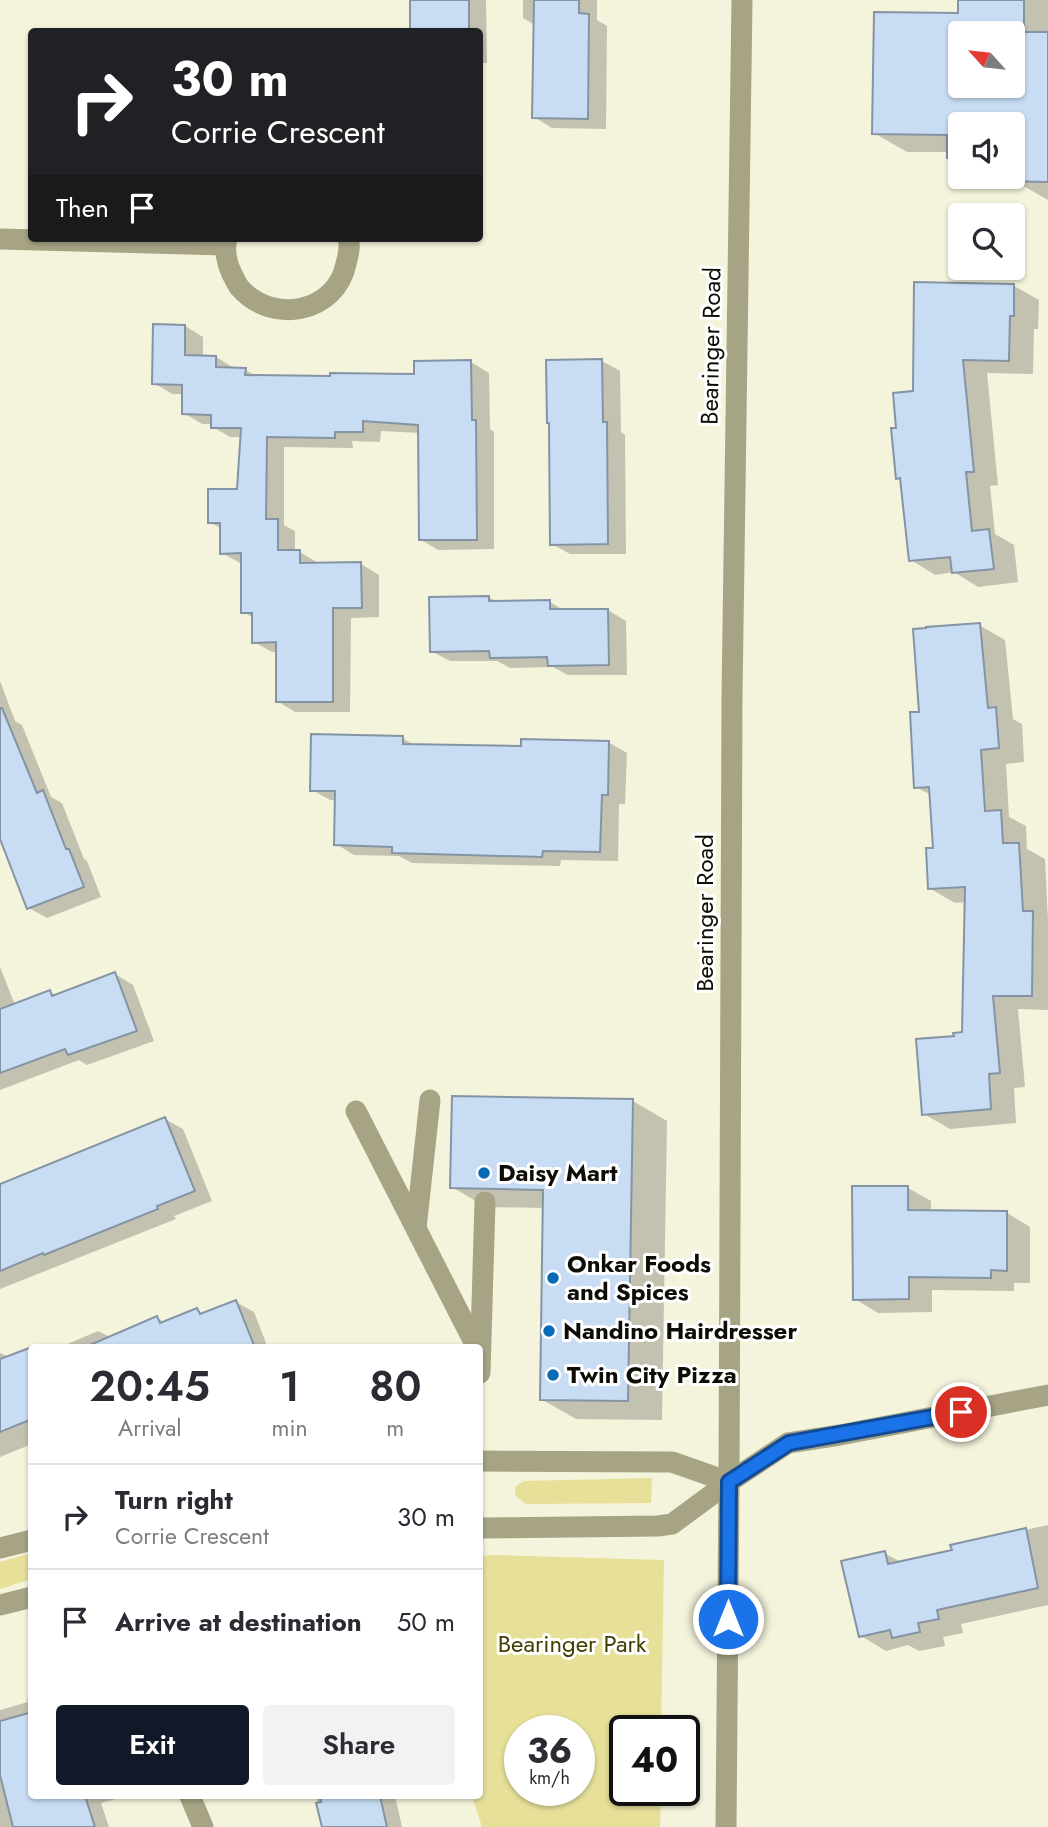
<!DOCTYPE html>
<html lang="en">
<head>
<meta charset="utf-8">
<style>
  body { margin:0; font-family:Jost,sans-serif; background:#f2f2f3; color:#2b2b33; height:100vh; display:flex; flex-direction:column; font-size:26px; white-space:nowrap }
  * { box-sizing:border-box; margin:0 }
  p { font-size:23px; color:#7c7c81 }
  .icon { flex:none; width:38px; height:38px; fill:none; stroke:currentColor; stroke-width:2; stroke-linecap:round; stroke-linejoin:round }
  .map { position:relative; flex:1; overflow:hidden }
  .drawer { position:absolute; left:28px; top:1344px; width:455px; height:455px; display:flex; flex-direction:column; background:#fff; border-radius:7px; box-shadow:0 2px 5px #0004 }
  .drawer>* { flex:none }
  .hud { position:absolute; left:28px; top:28px; width:455px; height:214px; border-radius:7px; box-shadow:0 2px 5px #0004; background:#202124; color:#fff; overflow:hidden }
  .needle { width:46px; rotate:297deg }
  .tools { position:absolute; left:948px; top:21px; display:grid; gap:14px }
  .tools a { display:grid; place-items:center; width:77px; height:77px; border-radius:7px; background:#fff; box-shadow:0 2px 5px #0004; font-size:35px }
  .speed { position:absolute; left:504px; top:1715px; display:flex; gap:14px; font-size:35px; font-weight:700; text-align:center }
  .speed>* { display:grid; place-content:center; width:91px; height:91px; border-radius:50%; background:#fff; box-shadow:0 2px 5px #0004; line-height:1 }
  .speed small { font-size:18px; font-weight:400 }
  .speed .limit { border:4px solid #111; border-radius:10px; background:#fff; color:#111 }
  .pin { position:absolute; display:grid; place-items:center; width:60px; height:60px; color:#fff; margin:-30px; border:4px solid #fff; border-radius:50%; box-shadow:0 2px 7px #0007 }
  .me { position:absolute; width:77px; margin:-38px; rotate:0deg; stroke-linejoin:round; filter:drop-shadow(0 0 5px #0008) }
  .turn { display:flex; align-items:center; gap:24px; height:147px; padding:0 28px; font-size:32px }
  .turn .icon { width:91px; height:91px; stroke-width:2.5 }
  .turn b { display:block; font-size:49px; line-height:60px }
  .then { display:flex; align-items:center; height:66px; padding:0 28px; background:#0003; gap:14px; font-size:26px }
  .eta { display:flex; justify-content:space-evenly; align-items:center; height:119px; text-align:center }
  .eta b { font-size:42px; font-weight:600; line-height:49px }
  .cta { display:flex; gap:14px; margin-top:auto; padding:14px 28px }
  .cta a { flex:1; height:80px; border-radius:7px; background:#111827; color:#fff; font-size:28px; font-weight:600; line-height:80px; text-align:center }
  .cta a+a { background:#f2f2f3; color:#2b2b33 }
  ul { padding:0; list-style:none }
  li { display:flex; align-items:center; gap:21px; height:105px; padding:0 28px; border-top:2px solid #e1e1e2 }
  li div { flex:1 }
  li b { display:block; font-size:26px }
  li em { font-style:normal }
  .map>svg:first-child { display:block }
</style>
</head>
<body>
<div class="map">
<svg width="1048" height="1827" viewBox="0 0 1048 1827">
  <rect width="100%" height="100%" fill="#f4f3dc"/>
  <g fill="#e6e099" fill-rule="evenodd">
    <polygon points="652,1478 651,1503 526,1504 515,1495 516,1486 524,1481"/>
    <polygon points="31,1553 31,1579 0,1589 0,1562"/>
    <path d="M494,1555L664,1560L661,1731H625V1790H661L660,1827H482L472,1796H480V1556ZM520,1731H579V1790H520Z"/>
  </g>
  <g fill="#0003" fill-rule="evenodd">
    <polygon points="412,0 486,0 487,63 480,63 480,32 412,32"/>
    <polygon points="523,0 597,0 597,20 607,26 606,129 552,128 534,117 535,25 523,18"/>
    <path d="M959,0H1048V200L1013,180V124H961V164L949,157V152H907L874,133L959,14ZM961,33H1013V86H961Z"/>
    <polygon points="1014,286 1039,300 1038,329 1034,329 1033,374 987,373 998,485 990,486 995,534 1014,545 1018,582 978,587 954,572 935,575 911,560 902,481 897,478 898,429 915,393"/>
    <polygon points="185,326 203,337 203,357 216,357 234,368 245,370 259,377 416,375 471,362 489,373 490,429 494,432 494,549 438,550 420,539 420,433 381,431 380,442 352,441 353,448 284,447 284,525 295,531 295,552 300,552 318,563 317,565 361,564 379,575 379,617 351,618 350,712 295,712 277,701 278,652 272,652 254,642 254,618 243,612 243,563 240,563 222,553 222,529 209,522 239,490 242,437 230,437 213,427 213,424 202,424 184,413 184,394 172,394 154,383"/>
    <polygon points="602,361 620,371 621,432 625,435 626,554 570,554 552,544"/>
    <polygon points="489,597 498,603 550,602 565,611 608,610 626,621 627,675 568,675 553,667 510,668 497,661 450,661 431,651"/>
    <polygon points="979,625 1005,640 1013,719 1022,724 1024,762 1006,764 1009,817 1026,826 1027,849 1045,859 1048,921 1048,1010 1018,1009 1025,1087 1014,1088 1016,1123 950,1129 924,1114 955,1038 963,1033 966,902 955,903 929,888 934,849 931,795 916,787 921,713"/>
    <polygon points="0,681 15,721 22,725 51,797 62,803 84,859 87,861 101,897 47,918 29,908 0,834"/>
    <polygon points="402,738 416,746 522,748 608,742 627,753 625,804 619,804 618,861 561,860 560,866 412,863 399,856 354,855 336,844 337,800 330,800 312,790"/>
    <polygon points="0,967 15,1005 50,992 57,996 115,974 133,985 154,1041 87,1065 79,1060 0,1090"/>
    <polygon points="633,1101 667,1121 662,1420 576,1419 541,1399 545,1208 486,1207 452,1187"/>
    <polygon points="165,1119 183,1129 212,1201 174,1216 176,1219 0,1289 0,1185"/>
    <polygon points="908,1188 931,1201 931,1212 1007,1213 1030,1227 1030,1283 1014,1283 1014,1291 932,1290 932,1312 878,1313 855,1299"/>
    <polygon points="236,1302 254,1312 268,1348 58,1348 98,1331 110,1337 157,1318 165,1323 197,1310 204,1314"/>
    <polygon points="32,1349 32,1444 0,1457 0,1353 9,1357"/>
    <polygon points="1048,1525 1048,1605 961,1624 963,1633 943,1637 945,1646 919,1651 908,1645 886,1651 861,1636 884,1553 903,1563 954,1551 952,1546"/>
    <polygon points="32,1698 32,1796 122,1796 123,1797 101,1803 109,1827 0,1827 0,1710 28,1702 27,1699"/>
    <polygon points="316,1796 395,1796 402,1827 323,1827"/>
  </g>
  <g fill="#c8ddf4" stroke="#8594a4" stroke-width="2" fill-rule="evenodd">
    <rect x="410" y="0" width="59" height="32"/>
    <polygon points="534,0 579,0 579,13 589,14 588,119 532,118"/>
    <path d="M958,0H1024V32H1048V182L1011,181V177H1013V124H961V158H947V135L872,134L874,12L958,13ZM961,33H1013V86H961Z"/>
    <polygon points="914,282 1014,284 1014,316 1010,316 1009,361 963,360 974,472 966,472 972,531 989,529 994,569 952,573 950,557 909,561 900,478 896,479 891,428 896,428 893,393 913,391"/>
    <polygon points="153,324 185,325 185,355 216,356 216,367 246,368 245,375 330,376 330,373 414,374 414,361 471,360 472,420 476,420 477,540 419,540 418,425 363,421 363,432 335,432 335,438 267,437 266,519 278,519 278,550 300,550 300,563 361,562 362,608 333,608 333,702 276,702 276,642 252,643 252,613 241,613 241,553 220,554 220,523 208,523 208,489 237,489 241,428 211,428 211,415 182,414 182,385 152,384"/>
    <polygon points="602,359 603,422 607,422 608,544 550,545 549,423 547,423 546,360"/>
    <polygon points="489,596 489,601 550,600 550,609 608,609 609,665 548,666 547,657 490,658 489,651 430,652 429,597"/>
    <polygon points="980,623 988,708 996,707 999,748 981,750 985,811 1001,810 1003,843 1019,843 1023,911 1033,911 1032,996 993,996 1000,1073 989,1074 991,1109 922,1115 916,1039 954,1036 953,1033 962,1032 965,887 928,889 926,848 933,848 929,787 914,788 910,712 919,712 913,629 926,628 926,627"/>
    <polygon points="0,708 2,708 37,793 43,790 66,849 69,849 84,887 27,909 0,839"/>
    <polygon points="311,734 403,736 403,744 521,746 521,739 609,741 608,795 602,795 600,852 543,851 542,857 392,853 392,847 334,845 335,791 310,791"/>
    <polygon points="115,972 137,1031 68,1055 65,1049 0,1073 0,1009 50,990 52,996"/>
    <polygon points="452,1096 633,1099 628,1401 540,1400 543,1190 450,1188"/>
    <polygon points="165,1117 195,1191 157,1206 158,1209 44,1255 43,1253 0,1271 0,1184"/>
    <polygon points="852,1186 908,1186 908,1210 1007,1211 1007,1271 991,1270 991,1278 909,1277 909,1299 853,1300"/>
    <polygon points="236,1300 255,1348 83,1348 157,1316 160,1323 197,1308 200,1314"/>
    <polygon points="32,1347 32,1419 0,1432 0,1359"/>
    <polygon points="1026,1528 1038,1588 937,1610 939,1619 918,1623 920,1632 892,1638 890,1630 859,1637 841,1561 885,1551 888,1564 952,1550 950,1545"/>
    <polygon points="32,1712 32,1796 85,1796 95,1827 13,1827 0,1775 0,1721"/>
    <polygon points="320,1796 380,1796 387,1827 322,1827 316,1803 321,1802"/>
  </g>
  <g fill="none" stroke-linecap="round" stroke-linejoin="round">
    <g stroke="#a6a484" stroke-width="21">
      <polyline points="356,1111 477,1348"/>
      <polyline points="416,1228 430,1100"/>
      <polyline points="480,1373 485,1202"/>
    </g>
    <g stroke="#a6a484" stroke-width="21">
      <path d="M227,238C224,250 227,264 232,274C235,279 237,285 240,288C272,325 336,313 346,264C348,255 351,247 348,238"/>
      <polyline points="0,239 225,245"/>
      <polyline points="729,1482 788,1443 840,1435 1048,1395"/>
      <polyline points="190,1796 203,1827"/>
    </g>
    <g stroke="#a6a484" stroke-width="21">
      <polyline points="480,1461 672,1462 729,1482"/>
      <polyline points="480,1528 658,1526 672,1524 729,1482"/>
      <polyline points="0,1548 32,1540"/>
      <polyline points="0,1605 32,1597"/>
      <polyline points="726,1827 729,1482 732,697 742,0"/>
    </g>
  </g>
  <g fill="none" stroke-linecap="round" stroke-linejoin="round">
    <defs>
      <polyline id="route" points="728,1619 729,1482 789,1443 961,1412"/>
    </defs>
    <use href="#route" stroke="#114b97" stroke-width="18"/>
    <use href="#route" stroke="#1a73e8" stroke-width="12"/>
  </g>
  <g fill="#076ab6" stroke="#fff" stroke-width="2.5">
    <circle cx="484" cy="1173" r="7"/>
    <circle cx="553" cy="1278" r="7"/>
    <circle cx="549" cy="1331" r="7"/>
    <circle cx="553" cy="1375" r="7"/>
  </g>
  <g text-anchor="middle" stroke-width="6" stroke-linejoin="round" paint-order="stroke">
    <g font-size="24" fill="#0d0c05" stroke="#fff">
      <text transform="translate(711 346) rotate(-89)" y="8">Bearinger Road</text>
      <text transform="translate(705 913) rotate(-90)" y="8">Bearinger Road</text>
    </g>
    <g font-size="24" font-weight="bold" fill="#0d0c05" stroke="#fff" text-anchor="start">
      <text x="498" y="1181">Daisy Mart</text>
      <text x="567" y="1272">Onkar Foods<tspan x="567" dy="28">and Spices</tspan></text>
      <text x="563" y="1339">Nandino Hairdresser</text>
      <text x="567" y="1383">Twin City Pizza</text>
    </g>
    <g font-size="24" fill="#433d00" stroke="#fff">
      <text x="572" y="1652">Bearinger Park</text>
    </g>
  </g>
</svg>
<div class="tools">
<a><svg class="needle" viewBox="-14 -14 28 28"><path d="M0-13l5 13h-10z" fill="#e53935"/><path d="M0 13l5-13h-10z" fill="#7c7c81"/></svg></a>
<a><svg class="icon" aria-label="sound" viewBox="0 0 24 24"><path d="M4 9h4l5-4v14l-5-4H4zM17 9q2 3 0 6"/></svg></a>
<a><svg class="icon" aria-label="search" viewBox="0 0 24 24"><circle cx="10" cy="10" r="6"/><path d="M15 15l6 6"/></svg></a>
</div>
<div class="speed"><div>36<small>km/h</small></div><div class="limit">40</div></div>
<div class="pin" style="left:961px;top:1412px;background:#d93025"><svg class="icon" aria-label="arrive" viewBox="0 0 24 24"><path d="M6 21V4h12l-3 4 3 4H6"/></svg></div>
<svg class="me" style="left:728px;top:1619px" viewBox="-20 -20 40 40"><circle r="17" fill="#1a73e8" stroke="#fff" stroke-width="3"/><path d="M0-11L8 9 0 5-8 9z" fill="#fff"/></svg>
<div class="hud">
<div class="turn"><svg class="icon" aria-label="right" viewBox="0 0 24 24"><path d="M7 20v-9h11M14 6l5 5-5 5"/></svg><div><b>30 m</b>Corrie Crescent</div></div>
<div class="then">Then<svg class="icon" aria-label="arrive" viewBox="0 0 24 24"><path d="M6 21V4h12l-3 4 3 4H6"/></svg></div>
</div>
<section class="drawer">
<div class="eta">
<div><b>20:45</b><p>Arrival</p></div>
<div><b>1</b><p>min</p></div>
<div><b>80</b><p>m</p></div>
</div>
<ul>
<li><svg class="icon" aria-label="right" viewBox="0 0 24 24"><path d="M7 20v-9h11M14 6l5 5-5 5"/></svg><div><b>Turn right</b><p>Corrie Crescent</p></div><em>30 m</em></li>
<li><svg class="icon" aria-label="arrive" viewBox="0 0 24 24"><path d="M6 21V4h12l-3 4 3 4H6"/></svg><div><b>Arrive at destination</b></div><em>50 m</em></li>
</ul>
<div class="cta"><a>Exit</a><a>Share</a></div>
</section>
</div>
</body>
</html>
